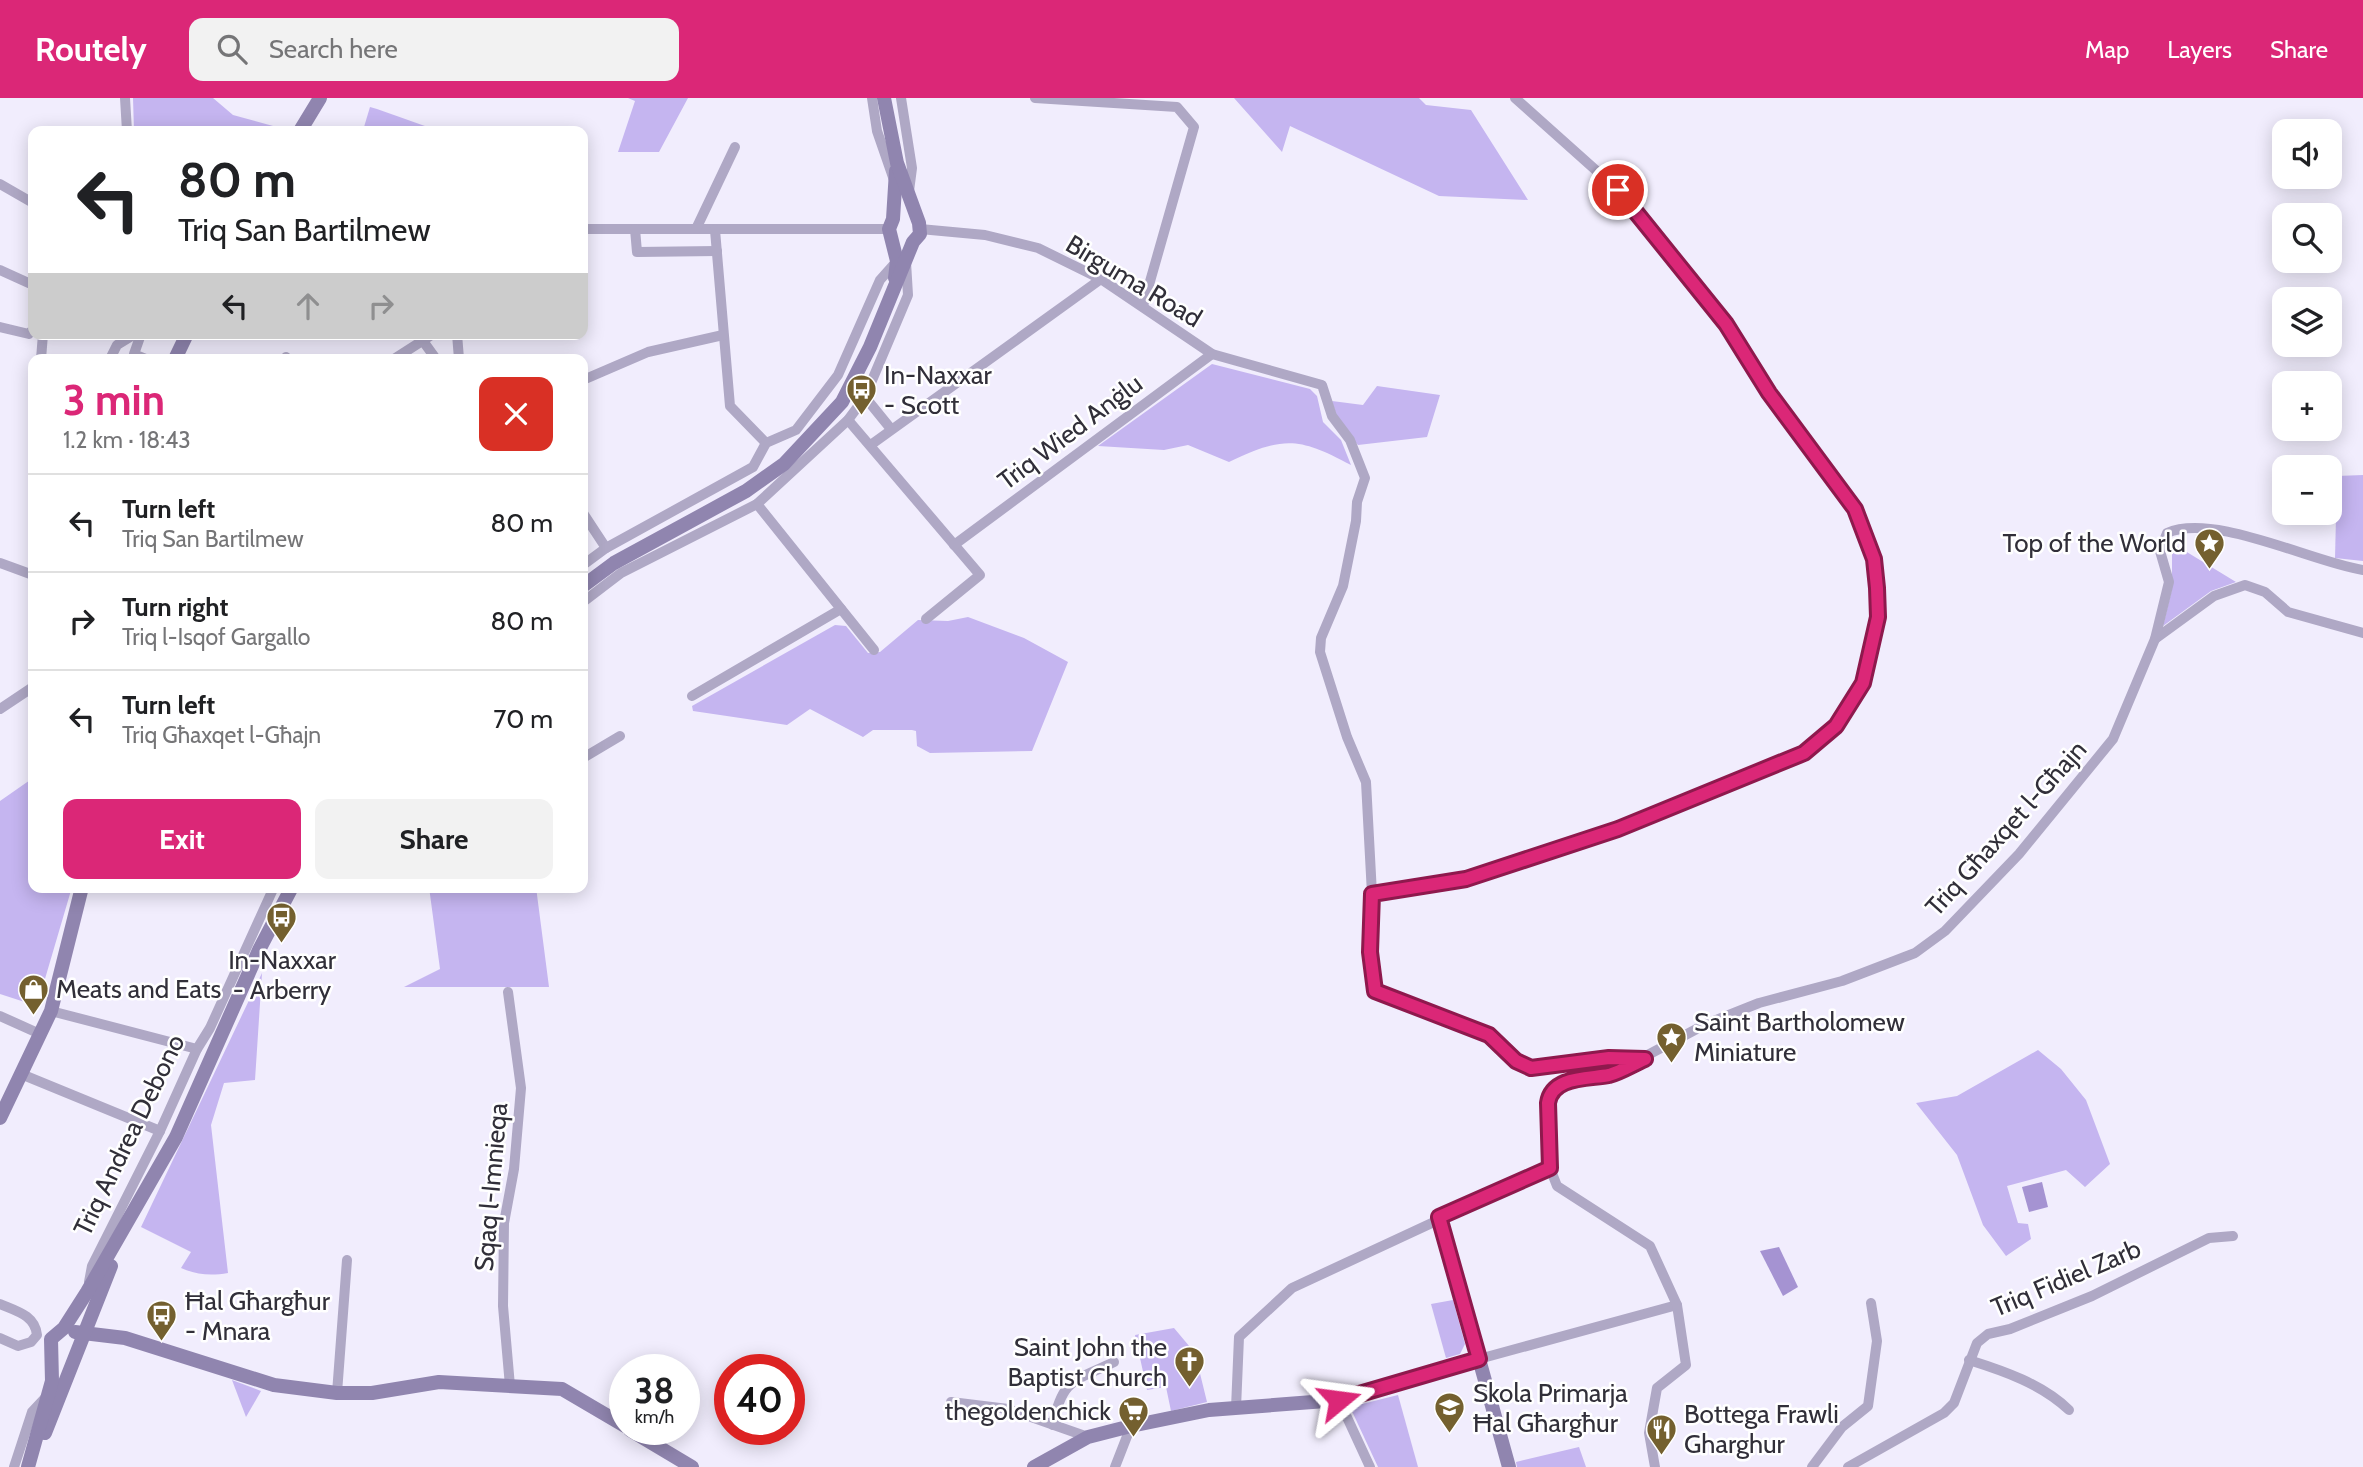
<!DOCTYPE html>
<html lang="en">
<head>
<meta charset="utf-8">
<style>
  body { margin:0; font-family:Cabin,sans-serif; background:#f2f2f2; color:#202124; height:100vh; display:flex; flex-direction:column; font-size:26px; white-space:nowrap }
  * { box-sizing:border-box; margin:0 }
  p { font-size:23px; color:#757577 }
  .icon { flex:none; width:38px; height:38px; fill:none; stroke:currentColor; stroke-width:2; stroke-linecap:round; stroke-linejoin:round }
  .map { position:relative; flex:1; overflow:hidden }
  .drawer { position:absolute; left:28px; top:256px; width:560px; height:539px; display:flex; flex-direction:column; background:#fff; border-radius:14px; box-shadow:0 4px 18px #0003 }
  .drawer>* { flex:none }
  .top-card { position:absolute; left:28px; top:28px; width:560px; height:214px; border-radius:14px; box-shadow:0 4px 18px #0003; background:#fff; color:#202124; overflow:hidden }
  .fabs { position:absolute; left:2272px; top:21px; display:grid; gap:14px }
  .fabs a { display:grid; place-items:center; width:70px; height:70px; border-radius:14px; background:#fff; box-shadow:0 4px 18px #0003; font-size:35px }
  .speed { position:absolute; left:609px; top:1256px; display:flex; gap:14px; font-size:35px; font-weight:700; text-align:center }
  .speed>* { display:grid; place-content:center; width:91px; height:91px; border-radius:50%; background:#fff; box-shadow:0 4px 18px #0003; line-height:1 }
  .speed small { font-size:18px; font-weight:400 }
  .speed .limit { border:10px solid #d22; background:#fff; color:#111 }
  .pin { position:absolute; display:grid; place-items:center; width:60px; height:60px; color:#fff; margin:-30px; border:4px solid #fff; border-radius:50%; box-shadow:0 2px 7px #0007 }
  .me { position:absolute; width:77px; margin:-38px; rotate:74deg; stroke-linejoin:round; filter:drop-shadow(0 0 5px #0008) }
  .turn { display:flex; align-items:center; gap:24px; height:147px; padding:0 35px; font-size:32px }
  .turn .icon { width:91px; height:91px; stroke-width:2.5 }
  .turn b { display:block; font-size:49px; line-height:60px }
  .lanes { display:flex; align-items:center; height:66px; padding:0 35px; background:#0003; justify-content:center; gap:35px; direction:ltr }
  .lanes .off { opacity:.35 }
  .round { display:grid; place-items:center; flex:none; width:74px; height:74px; border-radius:14px; background:#f2f2f2 }
  .overview { display:flex; align-items:center; justify-content:space-between; height:119px; padding:0 35px }
  h1 { font-size:42px; font-weight:700; line-height:52px; color:#db2777 }
  .action { display:flex; gap:14px; margin-top:auto; padding:14px 35px }
  .action a { flex:1; height:80px; border-radius:14px; background:#db2777; color:#fff; font-size:28px; font-weight:700; line-height:80px; text-align:center }
  .action a+a { background:#f2f2f2; color:#202124 }
  ul { padding:0; list-style:none }
  li { display:flex; align-items:center; gap:21px; height:98px; padding:0 35px; border-top:2px solid #e0e0e0 }
  li div { flex:1 }
  li b { display:block; font-size:26px }
  li em { font-style:normal }
  header { display:flex; align-items:center; gap:42px; box-sizing:border-box; height:98px; padding:0 35px; background:#db2777; color:#fff }
  header strong { font-size:33px }
  nav { display:flex; gap:38px; margin-inline-start:auto; font-size:24px }
  .search { width:490px; height:63px; background:#f2f2f2; display:flex; align-items:center; gap:18px; box-sizing:border-box; padding:0 24px; border-radius:14px; color:#757577; font-size:26px }
  .map>svg:first-child { display:block }
</style>
</head>
<body>
<header>
<strong>Routely</strong>
<div class="search"><svg class="icon" aria-label="search" viewBox="0 0 24 24"><circle cx="10" cy="10" r="6"/><path d="M15 15l6 6"/></svg>Search here</div>
<nav><a>Map</a><a>Layers</a><a>Share</a></nav>
</header>
<div class="map">
<svg width="2363" height="1369" viewBox="0 0 2363 1369">
  <rect width="100%" height="100%" fill="#f1edfd"/>
  <g fill="#c5b5f0">
    <polygon points="133,0 213,0 233,17 284,31 134,33"/>
    <polygon points="628,0 688,0 659,54 618,54 635,3"/>
    <polygon points="1234,0 1419,0 1426,7 1471,12 1528,102 1439,98 1290,28 1282,54"/>
    <polygon points="370,9 377,11 439,33 370,33 364,29"/>
    <path d="M1212,266L1310,291L1317,298L1323,324L1341,342L1351,367C1299,339 1283,338 1229,364L1188,347L1164,352L1098,348Z"/>
    <polygon points="1377,288 1440,297 1427,339 1358,347 1340,329 1332,303 1363,307"/>
    <polygon points="2363,377 2363,463 2335,460 2337,378"/>
    <polygon points="2172,445 2236,484 2211,493 2163,528 2172,491"/>
    <polygon points="968,519 1024,540 1068,564 1032,653 930,655 917,648 916,633 912,632 873,632 863,639 810,611 787,627 693,613 692,608 835,527 846,528 868,555 880,554 918,522 948,523"/>
    <polygon points="33,680 33,789 72,789 37,908 0,896 0,703"/>
    <polygon points="429,789 536,789 549,889 404,889 440,871"/>
    <path d="M262,875L255,982L224,985L211,1027L228,1175C211,1178 197,1177 181,1170L191,1154L141,1129Z"/>
    <polygon points="2038,952 2061,971 2086,1002 2110,1066 2085,1089 2066,1072 2007,1088 2018,1125 2028,1126 2031,1141 2006,1158 1983,1127 1957,1057 1916,1005 1957,998"/>
    <polygon points="1453,1202 1465,1246 1460,1256 1446,1260 1431,1206"/>
    <polygon points="1174,1230 1195,1255 1207,1304 1171,1313 1166,1289 1147,1292 1135,1237"/>
    <polygon points="232,1282 261,1293 246,1319"/>
    <polygon points="1398,1297 1418,1369 1378,1369 1350,1309"/>
    <polygon points="1579,1349 1586,1369 1517,1369 1516,1364"/>
  </g>
  <g fill="#a593d2">
    <polygon points="2042,1084 2048,1109 2029,1114 2022,1089"/>
    <polygon points="1779,1149 1798,1189 1783,1198 1760,1153"/>
  </g>
  <g fill="none" stroke-linecap="round" stroke-linejoin="round">
    <g stroke="#afa8c5" stroke-width="10">
      <polyline points="125,0 127,33"/>
      <polyline points="872,0 877,33 894,82"/>
      <polyline points="901,0 912,70 909,93"/>
      <polyline points="1035,0 1177,9 1194,29 1143,208"/>
      <polyline points="0,86 33,105"/>
      <polyline points="583,131 889,131"/>
      <polyline points="635,131 637,154 717,153"/>
      <polyline points="696,131 735,49"/>
      <polyline points="920,131 985,137 1038,150 1101,181 1212,256 1322,287 1332,318 1350,342 1365,380 1357,404 1356,423 1343,488 1321,540 1320,554 1347,639 1366,684 1372,796 1370,854 1375,893 1489,937 1516,963 1530,970 1609,960 1641,961"/>
      <polyline points="715,132 730,308 766,345"/>
      <polyline points="0,172 33,187"/>
      <polyline points="0,229 29,236 33,231"/>
      <polyline points="141,236 134,256 146,261"/>
      <polyline points="457,236 459,261"/>
      <polyline points="423,243 436,261"/>
      <polyline points="286,259 287,261"/>
      <polyline points="41,261 43,236"/>
      <polyline points="110,261 117,247 135,236"/>
      <polyline points="394,261 433,236"/>
      <polyline points="583,282 648,254 723,237"/>
      <polyline points="865,299 891,331"/>
      <polyline points="848,322 980,477 926,521"/>
      <polyline points="872,346 1101,181"/>
      <polyline points="757,406 874,552"/>
      <polyline points="583,415 606,450"/>
      <polyline points="954,447 1212,256"/>
      <polyline points="0,465 33,477"/>
      <polyline points="583,467 606,450 753,369 766,345 796,332 838,277 880,182 896,164"/>
      <polyline points="583,504 621,475 757,406 848,322 865,299 908,197 906,164"/>
      <polyline points="2155,541 2214,498 2245,487 2265,494 2288,514 2363,535"/>
      <polyline points="692,598 841,511"/>
      <polyline points="0,611 33,589"/>
      <polyline points="583,660 620,638"/>
      <polyline points="1372,796 1466,781 1618,731 1804,655 1837,628 1863,585 1878,519 1874,461 1855,411 1769,295 1726,226 1618,92 1515,0"/>
      <polyline points="508,894 521,990 514,1071 504,1125 503,1208 510,1288"/>
      <polyline points="51,913 197,951"/>
      <polyline points="0,918 40,936"/>
      <polyline points="21,976 160,1033"/>
      <polyline points="1439,1119 1479,1261 1677,1207"/>
      <polyline points="89,1184 92,1168 160,1033 197,951 210,930 274,789"/>
      <path d="M0,1206C16,1213 35,1217 37,1237L31,1244L18,1248L0,1240"/>
      <path d="M1969,1262C2004,1273 2042,1286 2069,1312"/>
      <polyline points="337,1295 347,1162"/>
      <polyline points="1339,1302 1370,1369"/>
      <polyline points="951,1304 1008,1311 1088,1339"/>
      <polyline points="1236,1310 1239,1239 1292,1190 1550,1070"/>
      <path d="M1053,1327C1062,1280 1075,1283 1114,1264"/>
      <polyline points="14,1369 32,1314 47,1298"/>
      <polyline points="1115,1369 1131,1328"/>
      <path d="M1655,1369L1649,1335L1657,1290L1686,1267L1677,1207L1650,1148L1557,1088L1550,1070L1549,997L1558,987L1612,976L1706,926L1759,905L1842,883L1915,855L1945,833L2019,756L2113,641L2155,541L2169,484L2160,453L2167,435C2213,414 2312,464 2363,472"/>
      <polyline points="1812,1369 1842,1329 1868,1308 1877,1243 1871,1205"/>
      <polyline points="1848,1369 1944,1315 1954,1305 1977,1245 1988,1236 2010,1231 2092,1198 2209,1140 2233,1138"/>
    </g>
    <g stroke="#9085af" stroke-width="14">
      <polyline points="300,33 320,0"/>
      <polyline points="895,180 897,163 889,131 893,121 896,73"/>
      <polyline points="175,261 187,236"/>
      <polyline points="583,488 614,465 746,393 784,366 842,304 870,249 913,144 920,136 919,125 897,65 884,0"/>
      <polyline points="0,1020 51,913 82,789"/>
      <polyline points="75,1234 125,1240 274,1287 337,1295 372,1295 439,1284 562,1291 625,1328"/>
      <polyline points="630,1332 692,1369"/>
      <polyline points="45,1335 111,1168"/>
      <polyline points="28,1369 52,1283 51,1241 64,1230 87,1194 176,1039 259,852 292,789"/>
      <polyline points="1034,1369 1088,1339 1131,1328 1209,1312 1339,1302 1479,1261 1509,1369"/>
    </g>
  </g>
  <g fill="none" stroke-linecap="round" stroke-linejoin="round">
    <defs>
      <path id="route" d="M1339,1302L1479,1261L1439,1119L1550,1070L1548,1005C1552,978 1588,981 1609,977C1621,974 1633,966 1645,961L1609,960L1531,970L1516,963L1489,937L1375,893L1370,854L1372,796L1466,781L1618,731L1804,655L1836,628L1863,585L1878,519L1877,490L1874,461L1855,411L1769,295L1726,226L1618,92"/>
    </defs>
    <use href="#route" stroke="#8e194d" stroke-width="18"/>
    <use href="#route" stroke="#db2777" stroke-width="12"/>
  </g>
  <defs>
    <symbol id="bus-pin" viewBox="-11 -11 22 30"><path d="M0 17L-7.5 6A9.5 9.5 0 1 1 7.5 6Z" fill="#74602f" stroke="#fff"/><path d="M-5-6H5V4H4V6H2V4H-2V6H-4V4H-5ZM-3.5-4V0h7V-4ZM-3.5 1.2v1.5H-2V1.2ZM2 1.2v1.5H3.5V1.2Z" fill="#fff"/></symbol>
    <symbol id="sight-pin" viewBox="-11 -11 22 30"><path d="M0 17L-7.5 6A9.5 9.5 0 1 1 7.5 6Z" fill="#74602f" stroke="#fff"/><path d="M0-6L1.8-2.2L6-1.7L2.9 1.2L3.7 5.4L0 3.3L-3.7 5.4L-2.9 1.2L-6-1.7L-1.8-2.2Z" fill="#fff"/></symbol>
    <symbol id="shop-pin" viewBox="-11 -11 22 30"><path d="M0 17L-7.5 6A9.5 9.5 0 1 1 7.5 6Z" fill="#74602f" stroke="#fff"/><path d="M-5-2.5h2.3a2.7 3.5 0 0 1 5.4 0H5L5.5 6h-11ZM-1.5-2.5h3a1.5 2.3 0 0 0-3 0Z" fill="#fff"/></symbol>
    <symbol id="church-pin" viewBox="-11 -11 22 30"><path d="M0 17L-7.5 6A9.5 9.5 0 1 1 7.5 6Z" fill="#74602f" stroke="#fff"/><path d="M-1.2-6h2.4v3.5h3.3v2.4h-3.3V6h-2.4V-.1h-3.3v-2.4h3.3Z" fill="#fff"/></symbol>
    <symbol id="school-pin" viewBox="-11 -11 22 30"><path d="M0 17L-7.5 6A9.5 9.5 0 1 1 7.5 6Z" fill="#74602f" stroke="#fff"/><path d="M0-5L7-2L0 1L-7-2ZM-4 1L0 2.5L4 1V4Q0 6-4 4Z" fill="#fff"/></symbol>
    <symbol id="supermarket-pin" viewBox="-11 -11 22 30"><path d="M0 17L-7.5 6A9.5 9.5 0 1 1 7.5 6Z" fill="#74602f" stroke="#fff"/><path d="M-6-5.5h2.5l.6 2H6L4.5 2H-2.5L-4.4-4H-6ZM-1.5 3.2a1.3 1.3 0 1 0 .1 0ZM3 3.2a1.3 1.3 0 1 0 .1 0Z" fill="#fff"/></symbol>
    <symbol id="restaurant-pin" viewBox="-11 -11 22 30"><path d="M0 17L-7.5 6A9.5 9.5 0 1 1 7.5 6Z" fill="#74602f" stroke="#fff"/><path d="M-5-6h1v4h1v-4h1v4h1v-4h1v5L-1.5 .5V6h-2V.5L-5-1ZM5-6V6H3V1.5H1.5Q1.5-4 5-6Z" fill="#fff"/></symbol>
  </defs>
  <g fill-rule="evenodd">
    <use href="#bus-pin" x="844" y="274" width="35" height="47"/>
    <use href="#sight-pin" x="2192" y="428" width="35" height="47"/>
    <use href="#bus-pin" x="264" y="802" width="35" height="47"/>
    <use href="#shop-pin" x="16" y="874" width="35" height="47"/>
    <use href="#sight-pin" x="1654" y="922" width="35" height="47"/>
    <use href="#bus-pin" x="144" y="1200" width="35" height="47"/>
    <use href="#church-pin" x="1172" y="1246" width="35" height="47"/>
    <use href="#school-pin" x="1432" y="1292" width="35" height="47"/>
    <use href="#supermarket-pin" x="1116" y="1296" width="35" height="47"/>
    <use href="#restaurant-pin" x="1644" y="1314" width="35" height="47"/>
  </g>
  <g text-anchor="middle" stroke-width="5" stroke-linejoin="round" paint-order="stroke">
    <g font-size="26" fill="#312f39" stroke="#fff">
      <text transform="translate(1134 183) rotate(31)" y="9">Birguma Road</text>
      <text transform="translate(1070 334) rotate(-37)" y="9">Triq Wied Anġlu</text>
      <text transform="translate(2006 730) rotate(-48)" y="9">Triq Għaxqet l-Għajn</text>
      <text transform="translate(129 1037) rotate(-64)" y="9">Triq Andrea Debono</text>
      <text transform="translate(491 1089) rotate(-85)" y="9">Sqaq l-Imnieqa</text>
      <text transform="translate(2066 1180) rotate(-23)" y="9">Triq Fidiel Zarb</text>
    </g>
    <g font-size="26" fill="#312f39" stroke="#fff" text-anchor="start">
      <text x="884" y="286">In-Naxxar<tspan x="884" dy="30">- Scott</tspan></text>
      <text x="2186" y="454" text-anchor="end">Top of the World</text>
      <text x="282" y="871" text-anchor="middle">In-Naxxar<tspan x="282" dy="30">- Arberry</tspan></text>
      <text x="56" y="900">Meats and Eats</text>
      <text x="1694" y="933">Saint Bartholomew<tspan x="1694" dy="30">Miniature</tspan></text>
      <text x="185" y="1212">Ħal Għargħur<tspan x="185" dy="30">- Mnara</tspan></text>
      <text x="1167" y="1258" text-anchor="end">Saint John the<tspan x="1167" dy="30">Baptist Church</tspan></text>
      <text x="1473" y="1304">Skola Primarja<tspan x="1473" dy="30">Ħal Għargħur</tspan></text>
      <text x="1111" y="1322" text-anchor="end">thegoldenchick</text>
      <text x="1684" y="1325">Bottega Frawli<tspan x="1684" dy="30">Gharghur</tspan></text>
    </g>
  </g>
</svg>
<div class="fabs">
<a><svg class="icon" aria-label="sound" viewBox="0 0 24 24"><path d="M4 9h4l5-4v14l-5-4H4zM17 9q2 3 0 6"/></svg></a>
<a><svg class="icon" aria-label="search" viewBox="0 0 24 24"><circle cx="10" cy="10" r="6"/><path d="M15 15l6 6"/></svg></a>
<a><svg class="icon" aria-label="layers" viewBox="0 0 24 24"><path d="M12 4l9 5-9 5-9-5zM3 14l9 5 9-5"/></svg></a>
<a>+</a>
<a>−</a>
</div>
<div class="speed"><div>38<small>km/h</small></div><div class="limit">40</div></div>
<div class="pin" style="left:1618px;top:92px;background:#d93025"><svg class="icon" aria-label="arrive" viewBox="0 0 24 24"><path d="M6 21V4h12l-3 4 3 4H6"/></svg></div>
<svg class="me" style="left:1339px;top:1302px" viewBox="-20 -20 40 40"><path d="M0-17L14 15 0 8-14 15z" fill="#db2777" stroke="#fff" stroke-width="4"/></svg>
<div class="top-card">
<div class="turn"><svg class="icon" aria-label="left" viewBox="0 0 24 24"><path d="M17 20v-9H6M10 6l-5 5 5 5"/></svg><div><b>80 m</b>Triq San Bartilmew</div></div>
<div class="lanes"><svg class="icon" aria-label="left" viewBox="0 0 24 24"><path d="M17 20v-9H6M10 6l-5 5 5 5"/></svg><svg class="icon off" aria-label="ahead" viewBox="0 0 24 24"><path d="M12 20V5M6 11l6-6 6 6"/></svg><svg class="icon off" aria-label="right" viewBox="0 0 24 24"><path d="M7 20v-9h11M14 6l5 5-5 5"/></svg></div>
</div>
<section class="drawer">
<div class="overview"><div><h1>3 min</h1><p>1.2 km · 18:43</p></div><a class="round" style="background:#d93025;color:#fff"><svg class="icon" aria-label="close" viewBox="0 0 24 24"><path d="M6 6l12 12M18 6L6 18"/></svg></a></div>
<ul>
<li><svg class="icon" aria-label="left" viewBox="0 0 24 24"><path d="M17 20v-9H6M10 6l-5 5 5 5"/></svg><div><b>Turn left</b><p>Triq San Bartilmew</p></div><em>80 m</em></li>
<li><svg class="icon" aria-label="right" viewBox="0 0 24 24"><path d="M7 20v-9h11M14 6l5 5-5 5"/></svg><div><b>Turn right</b><p>Triq l-Isqof Gargallo</p></div><em>80 m</em></li>
<li><svg class="icon" aria-label="left" viewBox="0 0 24 24"><path d="M17 20v-9H6M10 6l-5 5 5 5"/></svg><div><b>Turn left</b><p>Triq Għaxqet l-Għajn</p></div><em>70 m</em></li>
</ul>
<div class="action"><a>Exit</a><a>Share</a></div>
</section>
</div>
</body>
</html>
